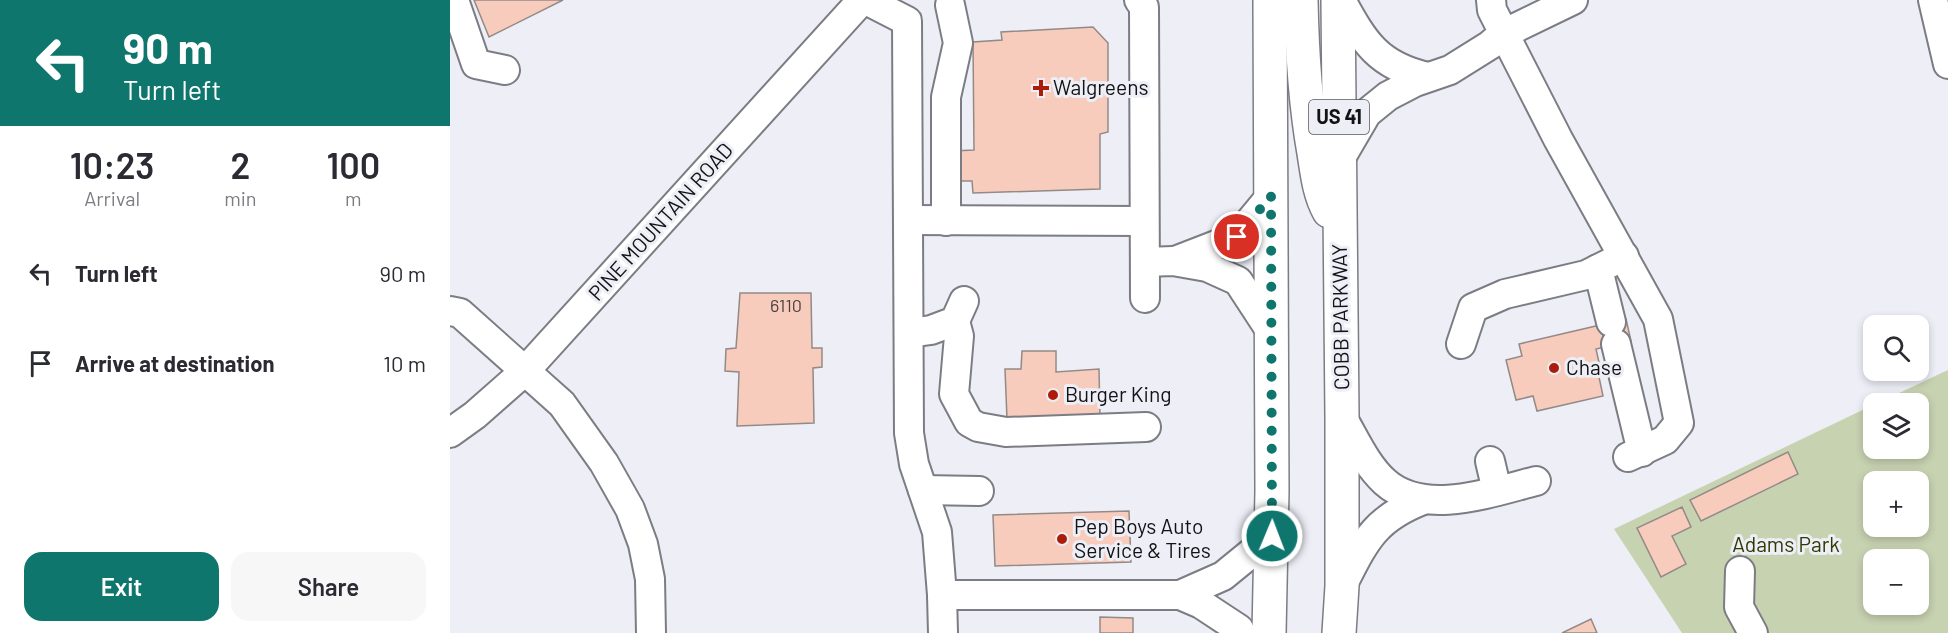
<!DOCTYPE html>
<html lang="en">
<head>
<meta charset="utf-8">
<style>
  body { margin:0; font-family:Barlow,sans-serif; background:#f7f7f7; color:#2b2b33; height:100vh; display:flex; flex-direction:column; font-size:22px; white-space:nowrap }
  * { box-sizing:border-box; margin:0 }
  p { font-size:20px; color:#7c7c81 }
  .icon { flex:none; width:33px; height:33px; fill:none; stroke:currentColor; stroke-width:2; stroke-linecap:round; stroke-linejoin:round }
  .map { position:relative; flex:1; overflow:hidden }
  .sheet { display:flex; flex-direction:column; background:#fff; width:450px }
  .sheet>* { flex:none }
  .guide { background:#0f766e; color:#fff; overflow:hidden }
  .controls { position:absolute; left:1413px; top:315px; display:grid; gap:12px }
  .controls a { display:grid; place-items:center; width:66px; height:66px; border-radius:12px; background:#fff; box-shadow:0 3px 9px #0003; font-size:30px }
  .pin { position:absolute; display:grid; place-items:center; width:51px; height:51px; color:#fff; margin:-26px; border:3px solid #fff; border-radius:50%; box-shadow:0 2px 6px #0007 }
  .me { position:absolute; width:66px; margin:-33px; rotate:1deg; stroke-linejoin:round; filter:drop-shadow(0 0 4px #0008) }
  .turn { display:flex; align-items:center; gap:21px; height:126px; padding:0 24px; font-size:27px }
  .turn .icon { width:78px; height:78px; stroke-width:2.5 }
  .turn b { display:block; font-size:42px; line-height:51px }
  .eta { display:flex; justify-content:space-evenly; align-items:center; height:102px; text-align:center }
  .eta b { font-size:36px; font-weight:600; line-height:42px }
  .cta { display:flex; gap:12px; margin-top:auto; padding:12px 24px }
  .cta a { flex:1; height:69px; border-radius:18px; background:#0f766e; color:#fff; font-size:24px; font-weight:600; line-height:69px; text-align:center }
  .cta a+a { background:#f7f7f7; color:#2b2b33 }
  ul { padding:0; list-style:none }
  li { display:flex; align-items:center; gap:18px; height:90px; padding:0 24px }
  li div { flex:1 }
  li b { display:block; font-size:22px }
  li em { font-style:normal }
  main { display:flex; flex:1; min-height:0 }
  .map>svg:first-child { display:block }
</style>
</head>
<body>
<main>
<section class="sheet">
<div class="guide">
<div class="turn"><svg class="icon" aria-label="left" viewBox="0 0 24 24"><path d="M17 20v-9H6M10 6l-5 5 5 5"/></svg><div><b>90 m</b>Turn left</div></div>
</div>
<div class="eta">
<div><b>10:23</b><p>Arrival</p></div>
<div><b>2</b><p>min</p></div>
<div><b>100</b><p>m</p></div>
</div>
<ul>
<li><svg class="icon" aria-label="left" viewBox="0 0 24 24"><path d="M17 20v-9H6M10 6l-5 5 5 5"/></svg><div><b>Turn left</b></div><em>90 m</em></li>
<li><svg class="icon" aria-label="arrive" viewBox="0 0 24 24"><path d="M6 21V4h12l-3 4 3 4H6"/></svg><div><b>Arrive at destination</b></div><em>10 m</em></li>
</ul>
<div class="cta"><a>Exit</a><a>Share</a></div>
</section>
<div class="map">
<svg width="1498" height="633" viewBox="0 0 1498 633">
  <rect width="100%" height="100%" fill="#edeef6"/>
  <path fill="#c7d2b1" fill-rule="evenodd" d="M1498,370V633H1232L1164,529L1423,405L1424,448H1468V404L1428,403ZM1424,482H1468V526H1424ZM1424,560H1468V604H1424Z"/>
  <g fill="#f8ccbc" stroke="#938a87" stroke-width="1.5">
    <polygon points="24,0 113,0 39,37"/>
    <polygon points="643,27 658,43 658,132 650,134 650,189 523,193 522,181 502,181 502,151 524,150 523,42 552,40 551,32"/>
    <polygon points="290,293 361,293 362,348 372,348 372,367 363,368 364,423 287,426 289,372 275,371 276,349 286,348"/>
    <polygon points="1176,319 1181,341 1146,349 1152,376 1149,377 1153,396 1087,411 1083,396 1066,400 1056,360 1072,356 1069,344"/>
    <polygon points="572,351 606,351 606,372 649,369 650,417 557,419 555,369 571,369"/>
    <polygon points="1338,452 1348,474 1251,521 1240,500"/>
    <polygon points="1232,507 1241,527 1222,536 1236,564 1211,577 1187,528"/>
    <polygon points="679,511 681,562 545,566 543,515"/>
    <polygon points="650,617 683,618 683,633 650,633"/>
    <polygon points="1141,619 1147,633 1112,633"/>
  </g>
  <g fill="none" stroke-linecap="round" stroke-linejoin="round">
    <defs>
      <g id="minor">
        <polyline points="4,0 26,64 55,70"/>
        <polyline points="416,0 457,21 459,433 464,464 487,532 492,595 493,633"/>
        <polyline points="689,0 694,7 695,298"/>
        <path d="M891,0C914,42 928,66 978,77"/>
        <polyline points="1041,0 1042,10 1108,139 1208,319 1229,423 1215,440 1178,457"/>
        <polyline points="1483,0 1498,64"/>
        <polyline points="889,161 917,113 938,96 965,82 1000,70 1040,45 1053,34 1123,0"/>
        <polyline points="458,220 694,221"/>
        <polyline points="496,221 496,97 508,43 500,5"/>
        <polyline points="725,261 787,237 821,196"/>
        <polyline points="695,262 723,261 757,267 788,281 822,333"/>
        <polyline points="1148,269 1161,322"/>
        <polyline points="0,311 10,313 112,404 154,463 180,509 193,544 200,579 201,633"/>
        <polyline points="505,321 509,336 504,394 519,422 528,427 556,432 696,427"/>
        <polyline points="459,333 481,330 505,321 514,301"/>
        <polyline points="1011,344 1023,308 1055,294 1136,275 1174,256"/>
        <polyline points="1166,344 1192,452"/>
        <path d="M892,417C905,439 916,465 935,482C974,517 1042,492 1086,481"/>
        <polyline points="0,433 25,415 75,371 412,0"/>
        <polyline points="1040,461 1047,491"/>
        <polyline points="473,490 529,491"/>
        <polyline points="1290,571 1289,607 1303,633"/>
        <path d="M892,586C915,541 924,519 973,500"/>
        <polyline points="492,595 730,595 751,604 789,629 791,633"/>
        <polyline points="730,595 773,576 822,536"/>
      </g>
      <g id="major">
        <path d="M851,0C852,52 855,102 864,153C867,172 869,193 879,211"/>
        <polyline points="888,0 892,417 892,586 889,633"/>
        <polyline points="819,633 822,491 820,0"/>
      </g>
    </defs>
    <use href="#minor" stroke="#7c7d84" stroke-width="32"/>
    <use href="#major" stroke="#7c7d84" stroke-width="36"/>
    <use href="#minor" stroke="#fff" stroke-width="28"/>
    <use href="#major" stroke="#fff" stroke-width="33"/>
  </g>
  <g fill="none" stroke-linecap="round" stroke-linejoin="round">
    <polyline stroke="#0f766e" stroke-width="10" stroke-dasharray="0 18" points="787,237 821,196 822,536"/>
  </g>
  <g fill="#ac1c0a" stroke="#edeef6" stroke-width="2">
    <path d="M588 79h6v6h6v6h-6v6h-6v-6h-6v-6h6z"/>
    <circle cx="1104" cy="368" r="6"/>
    <circle cx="603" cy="395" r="6"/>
    <circle cx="612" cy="539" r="6"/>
  </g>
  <g text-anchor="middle" stroke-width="6" stroke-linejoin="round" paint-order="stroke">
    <g font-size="18" fill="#4c4140">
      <text x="336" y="312">6110</text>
    </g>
    <rect fill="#edeef6" stroke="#545559" stroke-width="1.5" x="859" y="100" width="60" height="34" rx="4.5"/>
    <g font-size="20" font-weight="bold" fill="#131316">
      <text x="889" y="124">US 41</text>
    </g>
    <g font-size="21" fill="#131316" stroke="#edeef6" text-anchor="start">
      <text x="603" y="95">Walgreens</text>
      <text x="1116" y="375">Chase</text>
      <text x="615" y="402">Burger King</text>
      <text x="624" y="534">Pep Boys Auto<tspan x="624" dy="24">Service &amp; Tires</tspan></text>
    </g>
    <g font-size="21" fill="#131316" stroke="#edeef6">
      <text transform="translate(211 222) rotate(-48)" y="7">PINE MOUNTAIN ROAD</text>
      <text transform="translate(891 317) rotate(-91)" y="7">COBB PARKWAY</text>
    </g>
    <g font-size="21" fill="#2d3a01" stroke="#edeef6">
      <text x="1336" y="552">Adams Park</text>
    </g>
  </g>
</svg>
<div class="controls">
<a><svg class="icon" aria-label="search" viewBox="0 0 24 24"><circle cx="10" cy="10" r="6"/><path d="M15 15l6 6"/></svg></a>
<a><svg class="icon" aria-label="layers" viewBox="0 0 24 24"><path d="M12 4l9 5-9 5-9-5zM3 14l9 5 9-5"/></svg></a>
<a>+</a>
<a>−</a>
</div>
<div class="pin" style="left:787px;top:237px;background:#d93025"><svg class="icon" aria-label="arrive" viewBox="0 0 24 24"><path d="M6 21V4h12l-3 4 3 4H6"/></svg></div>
<svg class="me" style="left:822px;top:536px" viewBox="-20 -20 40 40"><circle r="17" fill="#0f766e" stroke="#fff" stroke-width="3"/><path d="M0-11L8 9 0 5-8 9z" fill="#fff"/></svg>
</div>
</main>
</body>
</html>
